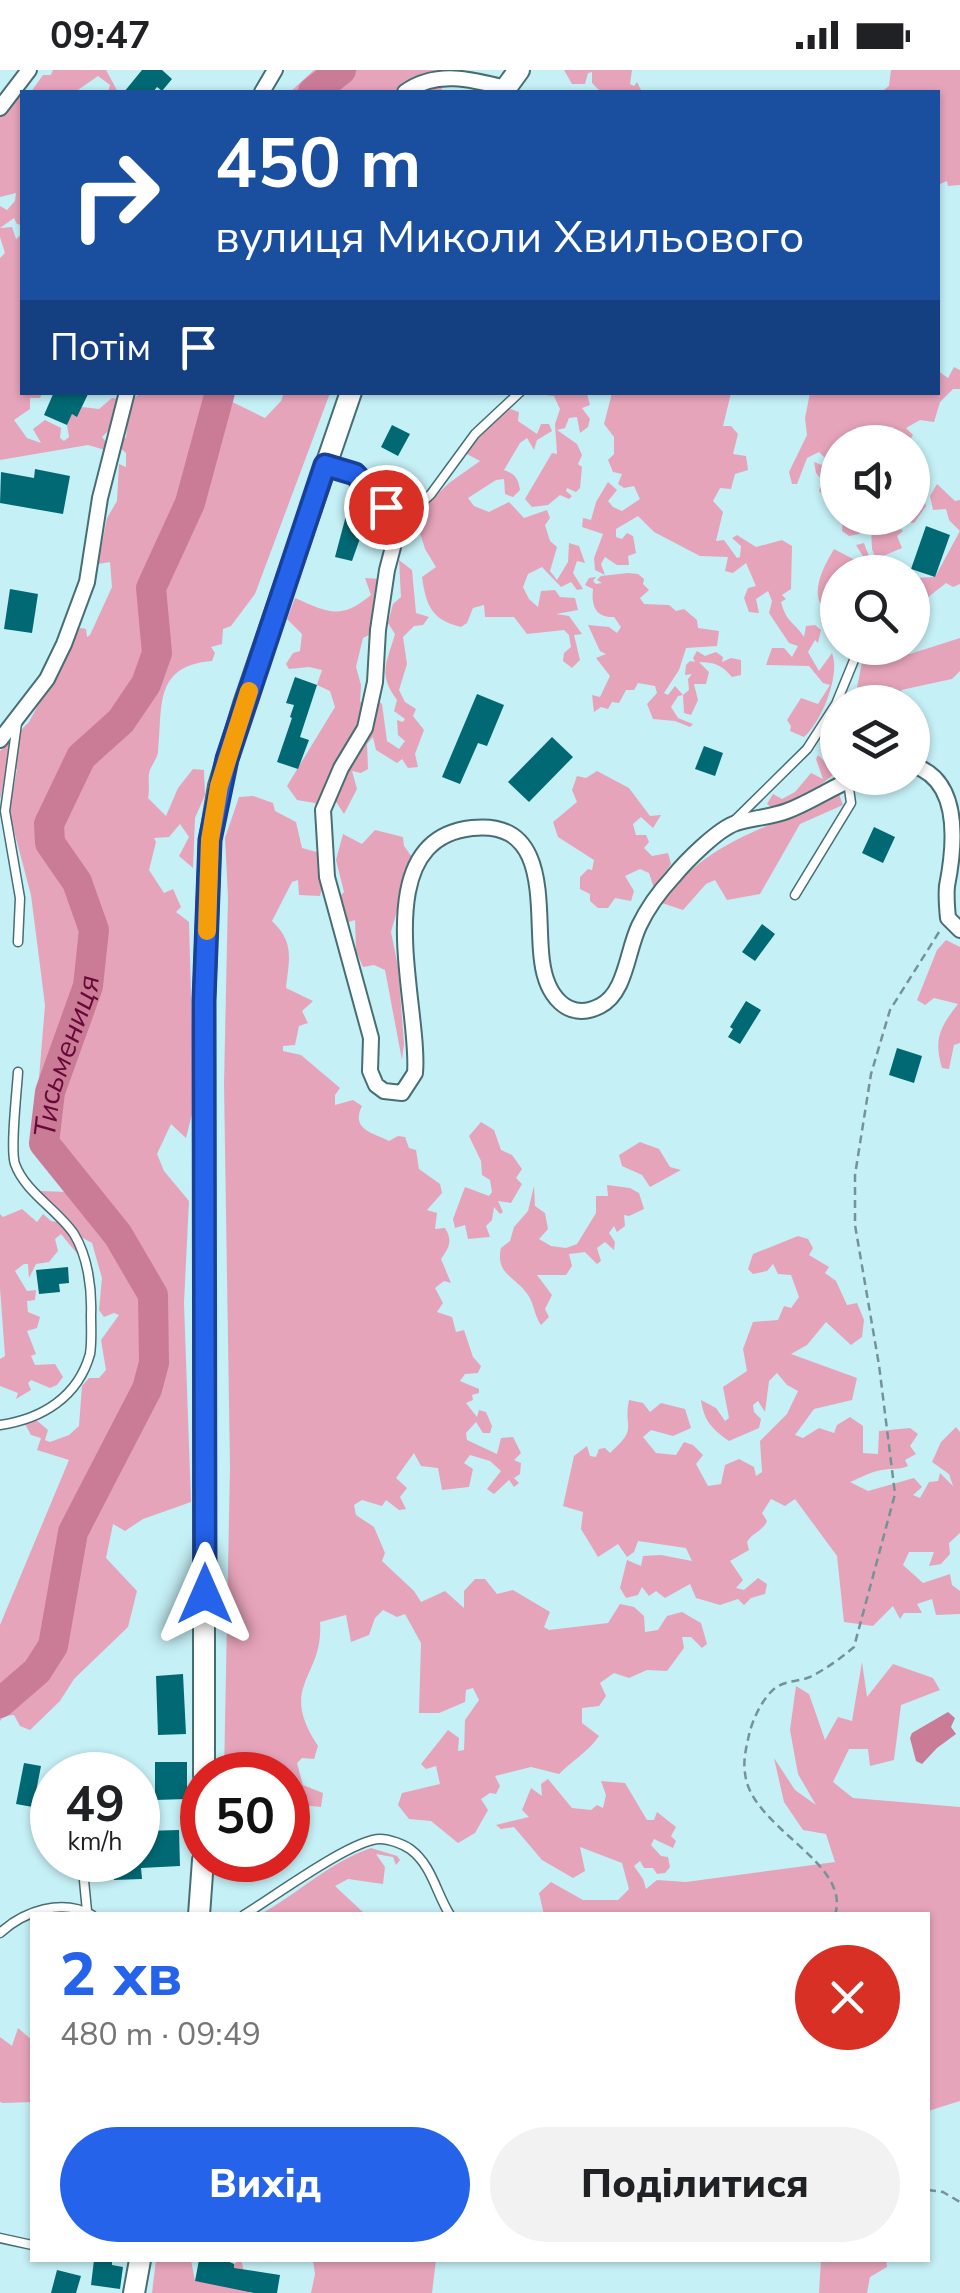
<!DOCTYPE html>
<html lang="uk">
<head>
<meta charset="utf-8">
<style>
  body { margin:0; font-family:"Nunito Sans",sans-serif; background:#f2f2f2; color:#202124; height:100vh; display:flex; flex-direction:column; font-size:38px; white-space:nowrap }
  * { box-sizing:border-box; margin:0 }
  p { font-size:32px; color:#757577 }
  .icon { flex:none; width:55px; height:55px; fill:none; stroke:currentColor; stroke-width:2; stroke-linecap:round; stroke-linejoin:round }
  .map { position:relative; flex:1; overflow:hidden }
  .sheet { position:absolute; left:30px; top:1842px; width:900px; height:350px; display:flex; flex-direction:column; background:#fff; border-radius:0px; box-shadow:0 2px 8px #0004 }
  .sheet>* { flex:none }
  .top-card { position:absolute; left:20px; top:20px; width:920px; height:305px; border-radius:0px; box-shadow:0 2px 8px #0004; background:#1a4fa0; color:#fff; overflow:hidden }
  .tools { position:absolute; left:820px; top:355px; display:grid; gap:20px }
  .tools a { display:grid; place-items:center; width:110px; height:110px; border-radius:50%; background:#fff; box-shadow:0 2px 8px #0004; font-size:50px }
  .speed { position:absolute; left:30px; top:1682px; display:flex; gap:20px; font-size:50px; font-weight:700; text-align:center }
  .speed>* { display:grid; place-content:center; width:130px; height:130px; border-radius:50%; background:#fff; box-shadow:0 2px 8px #0004; line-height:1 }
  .speed small { font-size:25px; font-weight:400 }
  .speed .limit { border:15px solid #d22; background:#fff; color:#111 }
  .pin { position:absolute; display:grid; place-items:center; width:85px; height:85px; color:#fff; margin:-42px; border:5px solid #fff; border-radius:50%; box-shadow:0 2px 10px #0007 }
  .me { position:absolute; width:110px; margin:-55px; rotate:0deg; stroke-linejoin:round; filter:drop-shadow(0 0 8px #0008) }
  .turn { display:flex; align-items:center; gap:35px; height:210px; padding:0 30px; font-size:45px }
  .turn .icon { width:130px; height:130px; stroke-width:2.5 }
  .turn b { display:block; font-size:70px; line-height:85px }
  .then { display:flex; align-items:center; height:95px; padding:0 30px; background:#0003; gap:20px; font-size:38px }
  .round { display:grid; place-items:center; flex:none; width:105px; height:105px; border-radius:52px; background:#f2f2f2 }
  .overview { display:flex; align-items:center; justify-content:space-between; height:170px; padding:0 30px }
  h1 { font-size:60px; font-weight:800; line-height:75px; color:#2563eb }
  .primary-button { display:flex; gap:20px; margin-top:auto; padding:20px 30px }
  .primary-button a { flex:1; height:115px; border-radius:60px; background:#2563eb; color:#fff; font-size:40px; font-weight:800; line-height:115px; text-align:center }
  .primary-button a+a { background:#f2f2f2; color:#202124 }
  .status { display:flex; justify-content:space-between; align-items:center; height:70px; padding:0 50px; background:#fff; direction:ltr }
  .status svg { height:28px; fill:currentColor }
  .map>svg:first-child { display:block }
</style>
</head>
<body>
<div class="status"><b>09:47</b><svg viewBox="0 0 49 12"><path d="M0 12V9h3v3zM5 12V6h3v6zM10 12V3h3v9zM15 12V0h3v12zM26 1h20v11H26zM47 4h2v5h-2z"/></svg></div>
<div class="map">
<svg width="960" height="2223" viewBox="0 0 960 2223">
  <rect width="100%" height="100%" fill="#c5f0f6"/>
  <g fill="#e6a4ba">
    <polygon points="53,0 106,0 118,22 108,22 110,15 98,6 75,22 31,22 43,5 51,5"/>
    <polygon points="314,0 441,0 442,22 290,22"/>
    <polygon points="564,0 632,0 630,14 634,16 637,12 642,22 601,22 592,13 592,2 588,3 585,14 572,14"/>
    <polygon points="891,0 960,0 960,115 948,116 947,111 938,115 938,22 881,22 889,16"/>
    <polygon points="20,21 23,22 22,155 17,154 14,148 0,158 12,157 16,169 22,164 22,322 42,323 40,328 30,328 30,339 14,350 27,368 41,373 33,359 45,350 61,358 60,368 64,371 69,367 67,355 72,344 77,346 82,337 99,339 112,328 119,329 111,358 102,367 108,374 105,380 88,375 0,390 0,188 5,183 0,167 0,136 7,140 15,131 16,123 0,127 0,43 8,41"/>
    <polygon points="954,297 960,300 960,319 953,319 940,332 934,352 920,350 906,358 913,365 909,372 838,372 837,422 833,425 825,418 821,423 819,421 823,411 816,403 814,392 825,396 827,390 819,382 807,388 797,414 792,414 789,402 807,365 805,348 810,323 938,322 938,301 948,308"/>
    <path d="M140,323H226L224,328L265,348L281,331L284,323H330L255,524L231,556L223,559L222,574L211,577L215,583L212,591C153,596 163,636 158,682C157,690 150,696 149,704C148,712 150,719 148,728L166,746L178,718L193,699L204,700L205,725L195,748L193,798L179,786L189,767L180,754L169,767L154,768L156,772L149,800L164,823L173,819L181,837L176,842L189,852L194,1036L186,1068L171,1054L157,1084L164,1101L189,1131L184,1233L191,1432L143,1449L125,1461L113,1454L106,1488L137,1521L128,1557L74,1609L60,1631L30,1660L20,1656L14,1645L4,1646L0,1651V1555L69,1390L37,1380L41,1368L31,1365L25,1354L35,1349L48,1360L45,1370L50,1372L69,1365L79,1356L82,1316L89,1308H99L106,1300L101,1270L119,1245L114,1243L104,1247L99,1240L102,1208L92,1173L81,1167L76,1172L82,1184L79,1186L61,1164L55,1169L58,1181L49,1192L36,1194L29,1208L28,1194H24L15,1201L27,1221L36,1220L35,1230L27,1231L28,1242L40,1247L37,1258L27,1261L36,1284L31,1286L35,1295L55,1294L63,1307L57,1315L50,1318L31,1310L28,1313L31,1320L16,1329L18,1323L0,1316V1289L5,1286L0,1218V1144L3,1147L22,1139L37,1152L43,1144L51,1151L70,1154L40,1121L68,1122L34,1069L45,935L31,825L9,742L17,699L6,700L0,730V681L29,652L80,558L86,559L87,567L90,565L112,517L110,492L98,494L107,448L117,431L119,394L126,397V383L117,375L119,364L126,368L130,332Z"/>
    <polygon points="526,323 587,324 590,335 582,338 590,349 588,357 580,363 577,347 569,348 565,358 557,360 577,374 582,385 578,394 582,397 580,418 576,422 567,418 566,421 572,426 569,429 560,425 548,435 532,437 525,429 552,383 557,384 555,354 560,339 554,326"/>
    <path d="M612,323H731L723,356H731L738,364L733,384L746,386L748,400L735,404L731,419L720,418L713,431L723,442L716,471L724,470L737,488L740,487L741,476L732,468L737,465L756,477L782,470L792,476L791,519L782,525L786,529L781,532C787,554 794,551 804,567L806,556L815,555L821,560L818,573L815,570L808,582L819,601L832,583C841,605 821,652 804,667L790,661L791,656L787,650L801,628L818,634L830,615L823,613L809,596L766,595L772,578H784L792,587L798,576L789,573L769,543L772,531L768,521L756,529L759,543L749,542L744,528L748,518L756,516L746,493L733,503L725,501L728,487L700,486L654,462L638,446L616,459V467L622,469L627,463L633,466L636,483L628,486L629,495H617L605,487L601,494L605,505L595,500L594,488L603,464L582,457L583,448L591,450L596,432L608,412L617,420L608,431L613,437L622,441L640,429L634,416L624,418L618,414L622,404L613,402L608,390L614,384V367L604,354Z"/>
    <path d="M507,338L519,342L518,351L537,364L541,354H549L552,361L537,370L534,380L527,368L520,373L504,400C515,404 518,408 520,420L513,427L505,424L504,409L496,410L468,428L474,436L489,442L509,432L524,448L547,440L550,448L545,455L550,471L557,477L550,501L557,510L568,492L569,473L579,476L585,493L577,491L573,503L583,519L577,520L571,512L561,517L542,497L528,504L523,517L529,529L538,537L541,521L555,520L560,527L575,528L578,540L556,544L569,546L582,564L574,565L580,590L572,598L563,591L564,583L571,577L569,565L564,560L527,564L514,547H485L484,535L473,538L467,553L461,557C432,550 426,536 422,507L436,497L425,479L415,446L449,413L480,391L465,383L477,366Z"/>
    <polygon points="917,402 926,414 923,427 926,436 914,453 901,451 896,454 903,461 897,466 902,478 876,489 872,479 871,454 867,453 859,464 849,466 842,461 843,448 876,448 880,453 887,448 912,448 913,404"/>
    <polygon points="937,414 955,431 960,430 960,514 953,517 946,513 927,528 913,508 935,507 960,461 949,450 946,439 933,440 930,426"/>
    <path d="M864,473L873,497L884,495L891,502H838L837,567L828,558C829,546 820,538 818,526C816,510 826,493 834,479L857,491L864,488L856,475Z"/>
    <path d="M399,490L412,500L416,543L429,547L423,555L414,556L403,567L407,594L399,620L405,632L416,639L413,646L424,660L415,684L418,697L408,698L402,689L397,693L376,680L373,667L367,674L368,699L361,703L352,701L357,719L344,744L333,727L319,741L315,733L297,730L287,716L335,637L330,621L317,615L322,600L309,597L289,599L286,594L293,583L300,581L302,564L287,549L295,528C329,543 341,550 371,525L365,508L381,509L379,531L371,545L376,553L373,563L363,568L356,597L361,615L360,632L377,630L382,634L387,671L399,679L405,671L398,665L397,650L403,652L405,649L394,641L397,630C377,603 387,593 395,564L388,553L393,534L401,527Z"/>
    <path d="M628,503L638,504L644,509L643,514L649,520L640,528L644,534L669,535L676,541L684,539L697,550L698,558L719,561L717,576L686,578L679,600L664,623L668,625L675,616L683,625L689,620L688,609L692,604L685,605L686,595L690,591L695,592L693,588L697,581L705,586L716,582L723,587L722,592L731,588L741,590V605L732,607C722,595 714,592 699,592L709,602L706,614H694L698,630L691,645L684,643L683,625L678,626L671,637L678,648L693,654L690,657L675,651L653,649L647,634L657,623L655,616L638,613L634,620H626L619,633L612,632L608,639L601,637L594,642L592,625L600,627L610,606L596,588L606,584L600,581L588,555L609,557L617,563L621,557L614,547C596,548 591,536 593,519L585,515L589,508L596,507L593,511L596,514L602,513L597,510L601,506Z"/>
    <polygon points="960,568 960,601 952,609 901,620 906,632 854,632 865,578 896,578 893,584 910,584"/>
    <polygon points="837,648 834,704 818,717 775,740 767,734 773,724 782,729 795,722 811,703 823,709 816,689 818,685 824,691 829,684 830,669 821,663"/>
    <polygon points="597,701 629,718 650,746 661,745 653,758 641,747 633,754 636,765 646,765 649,772 644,778 652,786 668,783 671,794 654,818 649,803 640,799 625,806 634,821 631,831 615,828 608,838 598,838 590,831 590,824 580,819 580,807 588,799 592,800 594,790 558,767 553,752 577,732 572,720 577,706 586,708"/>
    <path d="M839,724L843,735L800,754L760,824L727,830L715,810L706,814L683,840L659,832C674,818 688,801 705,789C745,760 795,747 839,724Z"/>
    <path d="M253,726L273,733L275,741L296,752L302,778L320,783L322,818L320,826L299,825L298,810L292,812L272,851C295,873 289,889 286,918L313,931L302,941L308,953L299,956L295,975L283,976V981L301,985L340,1018L335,1025V1035L353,1030L362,1036C350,1060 374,1063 389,1071L398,1066L405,1067L409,1078L416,1080L419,1099L440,1114L442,1123L427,1140L437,1143L435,1159L445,1158C453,1171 449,1178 441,1189L451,1213L444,1211L435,1218L443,1233L437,1242L452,1247L456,1262L464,1260L473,1287L481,1296L478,1303L465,1304L460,1311L479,1319V1323L472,1325L473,1330L466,1333L477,1347L479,1340L486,1342L492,1356L490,1363H483L476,1352L466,1363L467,1370L497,1384L501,1368L513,1367L521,1383L514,1390L521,1393L520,1404L514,1408L519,1413L514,1417L509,1410L494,1424L487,1419L501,1401L490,1391L470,1385L464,1393L473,1399L469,1417L442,1420L438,1398L421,1396L414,1383L396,1408L407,1418L400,1427L406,1439L399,1440L386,1430L382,1436L362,1430L354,1435L356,1445L374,1457L385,1483L382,1491L414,1521L421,1532L445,1521L464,1538V1521L475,1509H485L497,1524L513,1520L550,1542L544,1557L549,1560L608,1553L620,1534L634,1537L644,1546L645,1562L658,1560L667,1546L682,1542L701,1553L707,1574L702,1578L691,1567H682L684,1578L667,1601L647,1600L629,1608L614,1603L600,1613L606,1626L599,1636L582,1638V1653L599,1666C588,1682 573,1690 559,1704L531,1697L495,1706L500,1716L496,1724L490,1723L481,1729L488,1740L475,1763L458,1773L431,1751L409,1749L398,1735L402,1723L440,1714L436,1696L426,1699L421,1694L448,1660L459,1668L458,1681L464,1680L465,1650L479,1630L473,1618L466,1620L465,1632L439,1643H419L421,1573L405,1544L397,1547L383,1540L375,1548L369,1565L351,1572L346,1545L320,1552C324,1609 277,1614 318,1676L314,1689L302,1688L297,1693L303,1715L323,1723L321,1737L302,1735L288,1716V1705L282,1700L276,1705H224L230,1397L224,1014L228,827L225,768L239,727Z"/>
    <polygon points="375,760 403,767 404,776 412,787 391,862 398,897 404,973 402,990 385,900 374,895 363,897 356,881 355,850 343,854 339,827 344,822 336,790 343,764 362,774"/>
    <path d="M946,870L960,877V973L954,975L949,999L942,998C933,968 941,956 958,934L934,928L925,935L917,930L937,880Z"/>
    <polygon points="481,1052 494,1060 501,1080 512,1085 522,1099 516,1108 522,1114 511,1133 498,1131 503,1142 500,1144 494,1137 492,1150 486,1156 490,1167 468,1169 465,1155 455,1158 453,1149 465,1117 489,1126 492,1122 490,1110 482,1105 481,1091 469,1066"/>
    <polygon points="640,1072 659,1079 670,1097 681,1100 650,1117 642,1105 622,1096 619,1085"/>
    <path d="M607,1115L630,1118L639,1123L644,1139L629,1146L624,1145L625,1156L617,1162L614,1156L609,1163L615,1172L614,1180L605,1172L597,1178L601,1191L597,1194L585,1182L569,1184L572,1196L566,1205H537L552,1225L545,1239L549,1247L541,1255C534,1245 534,1233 528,1225C515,1206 495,1204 501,1178L510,1171L514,1157L528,1141L534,1116L535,1136L545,1143L548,1159L539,1169L551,1176L566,1178L577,1174L596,1143V1126H608Z"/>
    <path d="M798,1166L808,1169L813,1178L809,1185L829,1197L825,1203L836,1211L847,1235L857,1233L864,1250L862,1267L851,1275L826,1252L807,1275L791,1284L857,1308L852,1330L814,1339L795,1365L803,1368L819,1358L834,1363L837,1355L850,1347L863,1356V1383L878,1384L879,1361L910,1358L918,1364L910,1376L916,1384L905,1390L908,1396C899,1400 893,1398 882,1400C872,1401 860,1408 850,1412L868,1421L914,1408L922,1417L913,1425L920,1428L929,1412L938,1411L940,1403L953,1416L949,1404L932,1392L941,1372L956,1357L960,1362V1463L949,1473L950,1484L941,1494L929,1496L934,1482H909L903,1495L923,1513L950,1504L952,1515L960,1521V1544L936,1545L932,1529L917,1534L922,1543H904L900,1549L893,1536L873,1556L844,1552L837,1486L795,1429L785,1436L771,1429L762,1443L767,1451C763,1461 752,1463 747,1472L749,1480L730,1491L743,1510L736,1518L744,1520L758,1508L767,1514L765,1524L751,1528L744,1535L738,1529L720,1535L696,1528L690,1514L665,1528L656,1521L649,1526L642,1517L638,1525L626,1528L620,1518L627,1490L641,1496L643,1486L661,1485L692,1491L686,1478L638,1471L634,1482L627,1487L618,1474L598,1487L581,1459L583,1442L563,1436L574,1386L587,1376L590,1386L596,1387L599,1379L605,1378L610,1383C639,1357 623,1360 629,1330L643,1333L650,1342L661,1333L685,1339L691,1358L673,1366L651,1360L643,1367L656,1383L676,1385L684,1372L693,1375L703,1385L696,1394L708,1416L721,1414L725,1395L739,1389L754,1397L756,1406L762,1402L760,1371L787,1344L798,1321L787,1315L777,1303L769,1311L765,1342L758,1331L753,1335L754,1342L761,1349L759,1358L729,1371C712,1359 704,1351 701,1330L716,1338L725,1351L729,1348L723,1317L747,1301L743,1279L753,1252L778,1250L784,1236L791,1238L799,1227L791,1205L778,1204L773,1194L767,1201L753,1204L748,1199L753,1184Z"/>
    <polygon points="862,1592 867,1627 893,1594 933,1608 940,1620 901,1635 894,1690 870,1696 868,1679 849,1679 833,1712 853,1728 960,1737 960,2031 928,2041 928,1845 544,1845 539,1823 551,1812 583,1830 618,1830 629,1819 622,1793 580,1777 585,1801 573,1808 542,1790 514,1757 501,1759 496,1755 529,1747 522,1740 531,1718 542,1726 541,1714 548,1709 572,1738 591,1740 597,1735 603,1738 606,1725 601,1711 625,1713 647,1750 654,1750 657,1742 676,1757 671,1766 676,1771 673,1778 654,1769 651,1775 661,1786 668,1787 670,1797 665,1803 657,1804 653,1798 644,1798 640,1791 634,1796 643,1809 646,1819 657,1810 686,1812 835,1792 826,1764 803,1760 784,1732 774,1688 795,1720 816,1735 798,1704 790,1660 796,1616 809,1624 825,1670 838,1647 852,1651"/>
    <path d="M371,1778L397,1786L400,1790L396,1795L393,1787L376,1784L385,1797L383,1814L348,1809L335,1816L366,1845H259C298,1824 328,1793 371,1778Z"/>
    <polygon points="18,1958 32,1970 32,2032 3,2033 0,2032 0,1967 12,1976"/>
    <polygon points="156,2190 191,2190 195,2211 230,2216 234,2194 241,2190 250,2223 152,2223"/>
    <polygon points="313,2190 436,2190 432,2223 311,2223 315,2204"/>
    <polygon points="821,2190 886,2190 887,2197 870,2207 867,2223 819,2223"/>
  </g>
  <polygon fill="#ca7c97" points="948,1642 955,1648 951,1657 956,1664 937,1678 922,1694 916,1691 910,1668 912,1663"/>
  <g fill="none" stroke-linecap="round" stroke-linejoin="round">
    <g stroke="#ca7c97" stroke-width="30">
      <polyline points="313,22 341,0"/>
      <path id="s1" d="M0,1633L37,1601L53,1576L73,1462L147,1319L154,1293L153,1225L118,1165L44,1073L50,1022L88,916L94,860L77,812L50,773L49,754L81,687L121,651L146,614L157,583L151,518L190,433L220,322"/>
    </g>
  </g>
  <g fill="#006973">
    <polygon points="142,0 162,0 172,9 162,21 157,17 153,22 124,22"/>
    <polygon points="54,322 89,322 77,347 72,344 67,355 44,345"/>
    <polygon points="392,355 410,364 398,386 381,377"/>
    <polygon points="35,399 70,406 63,444 0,433 1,402 34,408"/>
    <polygon points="348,438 369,443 352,491 335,487"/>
    <polygon points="926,456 950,465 935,507 911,499"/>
    <polygon points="10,519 38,524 32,563 4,559"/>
    <polygon points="295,607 317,615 300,667 309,670 298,699 277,692 292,648 290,647 294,635 286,633"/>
    <polygon points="477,624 504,635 487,676 478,673 460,714 442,707"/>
    <polygon points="552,667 573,687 529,732 508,712"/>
    <polygon points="704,676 723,683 715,706 695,699"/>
    <polygon points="874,757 895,767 883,793 862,783"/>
    <polygon points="762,854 775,864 755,891 742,882"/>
    <polygon points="746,931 761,940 740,974 728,967 733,959 730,957"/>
    <polygon points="897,978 922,986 914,1013 889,1005"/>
    <polygon points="68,1197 69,1213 59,1214 60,1222 39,1224 36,1200"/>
    <polygon points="183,1604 186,1664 158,1665 156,1606"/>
    <polygon points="155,1692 187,1692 187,1729 155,1730"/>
    <polygon points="24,1693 41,1696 33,1737 16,1734"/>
    <polygon points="179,1760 180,1796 141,1798 142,1809 114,1810 114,1790 138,1790 138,1780 144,1780 143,1761"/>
    <polygon points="94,2190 112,2190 112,2195 123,2197 120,2219 91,2215"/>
    <polygon points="199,2190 225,2190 234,2194 234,2198 280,2205 277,2223 254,2223 195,2211"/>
    <polygon points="57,2200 81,2206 76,2223 51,2223"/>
  </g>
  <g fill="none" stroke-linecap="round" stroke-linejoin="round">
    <defs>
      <g id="lane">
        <polyline points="399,454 431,424 475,364 520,322"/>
        <polyline points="17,653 5,741 20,828 18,872"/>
        <polyline points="735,750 807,679 836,634 859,578"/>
        <polyline points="795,825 851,733 848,711"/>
        <path d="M0,1355C42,1349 78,1327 90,1284C92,1272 91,1257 91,1245C92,1219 88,1187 74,1164C58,1140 25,1122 15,1094C10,1080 17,1020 18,1002"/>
        <polyline points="82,1790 87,1841"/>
        <path d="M244,1845C272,1828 352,1769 380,1769C389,1769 403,1774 410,1779C432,1795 436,1823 450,1845"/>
        <path d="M0,1863C24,1841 62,1828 92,1845"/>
        <polyline points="0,2168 32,2175"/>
      </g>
      <g id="street">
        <polyline points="262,22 275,0"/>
        <path d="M405,22C436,0 471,9 506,18"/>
        <polyline points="0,38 29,0"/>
        <path d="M325,395C367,407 374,420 399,454L387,500L378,560L375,612L365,658L341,698L323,740L327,807L371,968L370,1001L376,1015L384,1021L402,1023L415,1003C421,937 363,770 472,758C553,749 535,843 542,891C546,923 566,953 600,936C626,923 627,881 639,856C647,839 660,821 673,807C686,791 718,759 736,753C753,748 771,747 787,741C811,732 832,717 855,708"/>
        <polyline points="0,670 47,609 64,574 87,512 100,428 127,322"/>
        <path d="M912,695C960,709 956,770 947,816C946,826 947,838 948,848L960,860"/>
      </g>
      <g id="secondary">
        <polyline points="503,22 519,0"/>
        <polyline points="204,1705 204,930 210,770 219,716 244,634 351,322"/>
        <polyline points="199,1845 203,1790"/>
        <polyline points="134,2223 140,2190"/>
      </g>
    </defs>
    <use href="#lane" stroke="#476e73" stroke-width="11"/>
    <use href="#street" stroke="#476e73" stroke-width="18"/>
    <use href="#secondary" stroke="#476e73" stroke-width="24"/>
    <g stroke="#759396" stroke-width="2.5" stroke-dasharray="8 5" stroke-linecap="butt">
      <path d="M835,1845C852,1792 750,1758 745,1703C743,1691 746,1678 749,1665C752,1651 762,1629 774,1619C785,1610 798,1612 810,1607C826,1599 841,1588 854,1577L895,1424L879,1295L855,1155V1105L871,1004L890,940L939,862"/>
      <polyline points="928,2120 943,2122 960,2132"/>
    </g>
    <use href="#lane" stroke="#fff" stroke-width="8"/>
    <use href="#street" stroke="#fff" stroke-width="14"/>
    <use href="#secondary" stroke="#fff" stroke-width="20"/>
  </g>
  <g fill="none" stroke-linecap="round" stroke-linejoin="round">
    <defs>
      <polyline id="route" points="205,1524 204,930 210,770 227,689 325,395 355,404 386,437"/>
    </defs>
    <use href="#route" stroke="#184099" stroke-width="25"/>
    <use href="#route" stroke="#2563eb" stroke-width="18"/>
    <polyline stroke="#f59e0b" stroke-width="18" points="207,861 210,770 219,716 249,621"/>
  </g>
  <g text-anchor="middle" stroke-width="10" stroke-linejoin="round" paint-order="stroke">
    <g font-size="30" font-style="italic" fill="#680738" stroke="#fff">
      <text dy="10" stroke="none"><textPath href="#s1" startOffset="728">Тисьмениця</textPath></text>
    </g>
  </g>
</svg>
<div class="tools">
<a><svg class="icon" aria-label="sound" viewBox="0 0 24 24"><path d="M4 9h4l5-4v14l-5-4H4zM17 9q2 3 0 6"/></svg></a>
<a><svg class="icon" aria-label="search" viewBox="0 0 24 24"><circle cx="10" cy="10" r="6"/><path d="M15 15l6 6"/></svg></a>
<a><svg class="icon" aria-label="layers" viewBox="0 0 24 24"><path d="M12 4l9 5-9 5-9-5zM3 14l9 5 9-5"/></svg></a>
</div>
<div class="speed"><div>49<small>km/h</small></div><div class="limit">50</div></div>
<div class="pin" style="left:386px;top:437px;background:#d93025"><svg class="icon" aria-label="arrive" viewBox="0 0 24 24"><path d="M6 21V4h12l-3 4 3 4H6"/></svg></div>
<svg class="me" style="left:205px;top:1524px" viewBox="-20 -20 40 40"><path d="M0-17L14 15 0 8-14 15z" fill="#2563eb" stroke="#fff" stroke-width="4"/></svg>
<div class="top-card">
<div class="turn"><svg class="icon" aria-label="right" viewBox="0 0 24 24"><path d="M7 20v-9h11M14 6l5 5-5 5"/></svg><div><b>450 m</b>вулиця Миколи Хвильового</div></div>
<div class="then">Потім<svg class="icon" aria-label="arrive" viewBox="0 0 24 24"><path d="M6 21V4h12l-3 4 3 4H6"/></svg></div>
</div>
<section class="sheet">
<div class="overview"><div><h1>2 хв</h1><p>480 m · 09:49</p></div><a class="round" style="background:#d93025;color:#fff"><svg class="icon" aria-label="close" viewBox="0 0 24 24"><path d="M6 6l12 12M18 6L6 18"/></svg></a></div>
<div class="primary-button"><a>Вихід</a><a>Поділитися</a></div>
</section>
</div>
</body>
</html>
